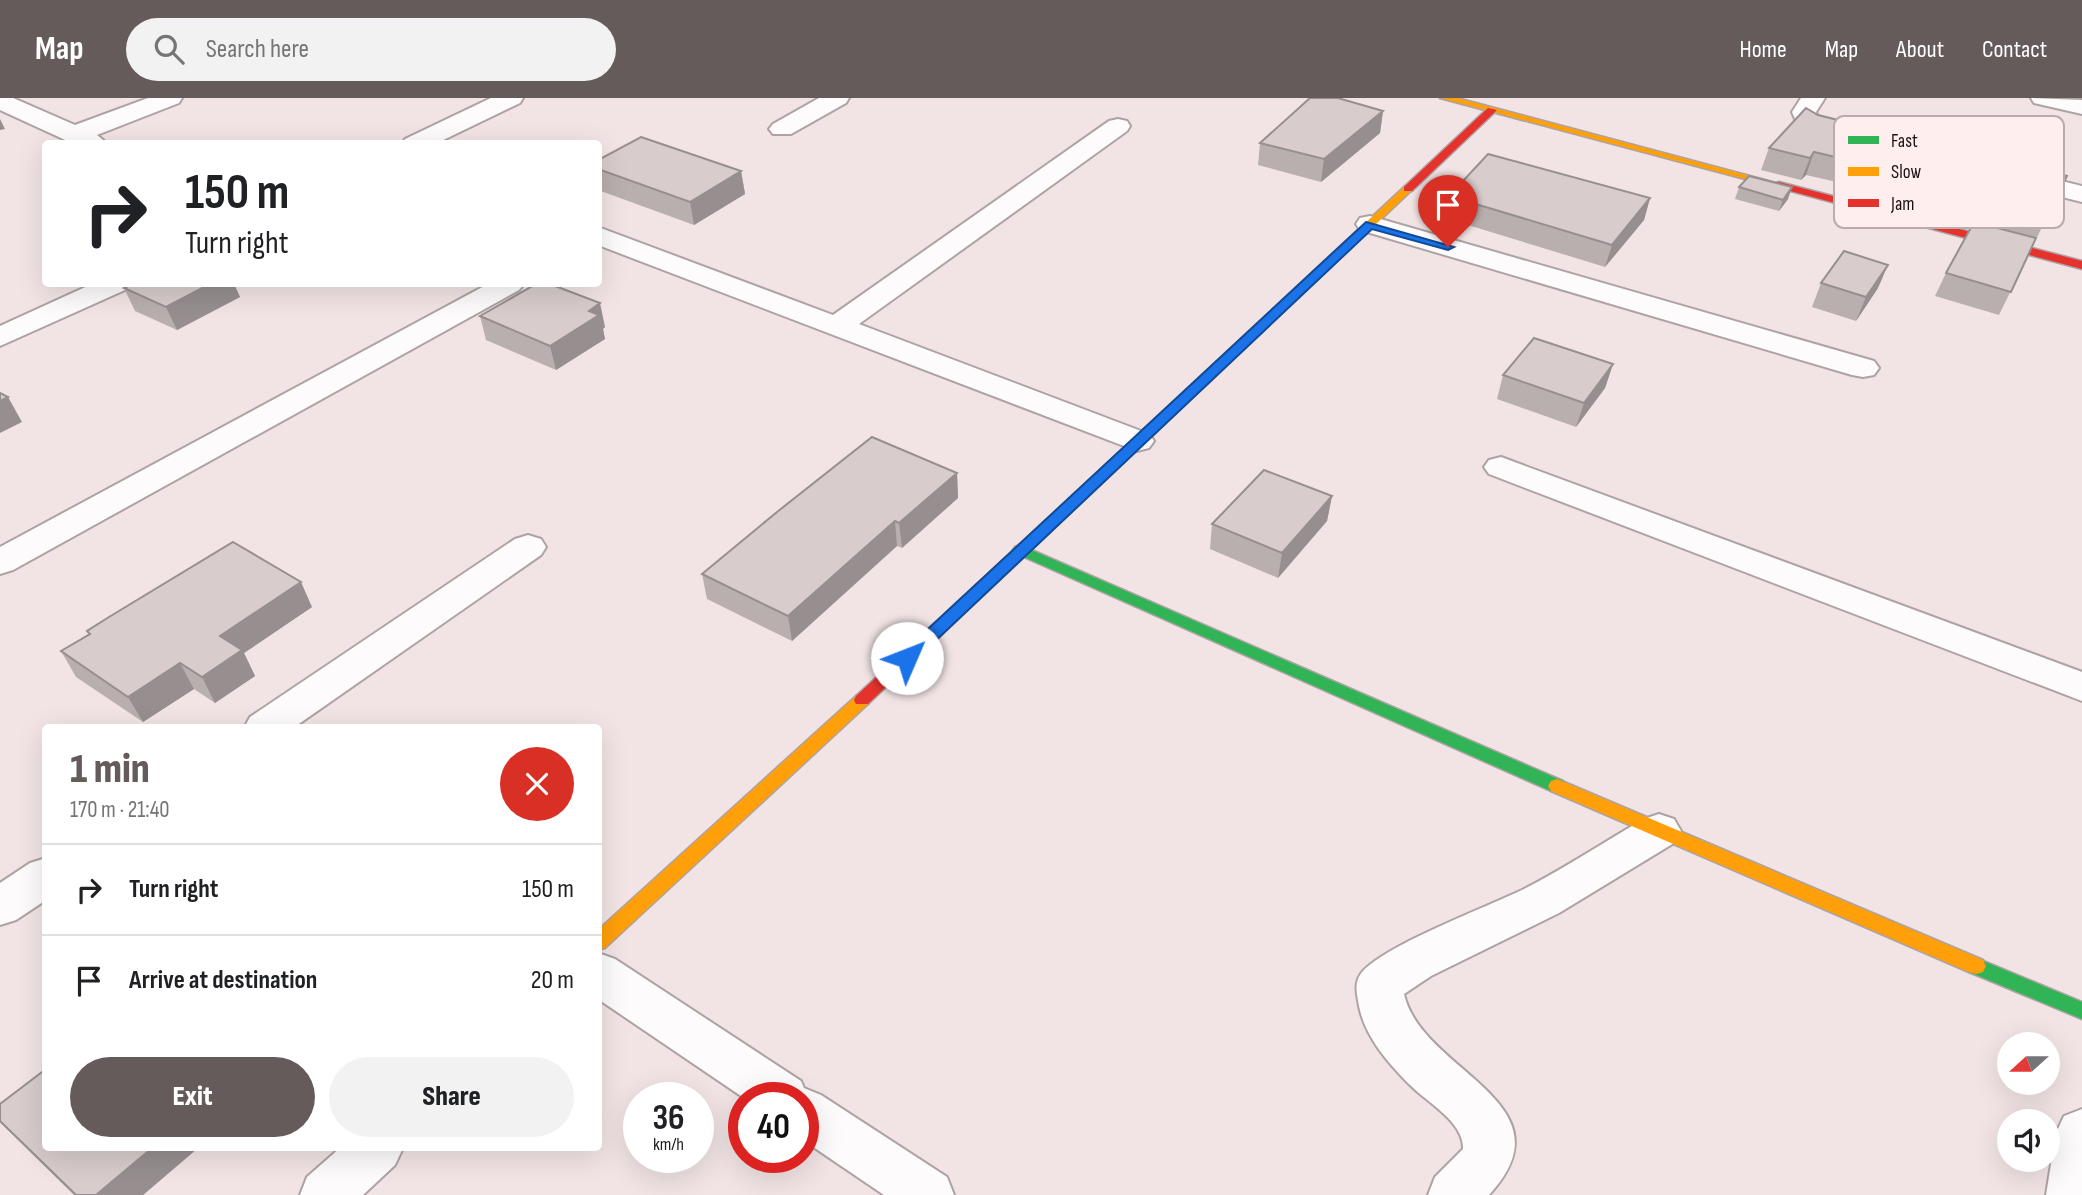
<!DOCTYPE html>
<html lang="en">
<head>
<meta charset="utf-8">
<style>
  body { margin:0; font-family:"Sofia Sans Condensed",sans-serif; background:#f2f2f2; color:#202124; height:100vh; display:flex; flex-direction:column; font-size:26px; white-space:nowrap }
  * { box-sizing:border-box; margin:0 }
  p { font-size:23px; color:#757577 }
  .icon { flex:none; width:38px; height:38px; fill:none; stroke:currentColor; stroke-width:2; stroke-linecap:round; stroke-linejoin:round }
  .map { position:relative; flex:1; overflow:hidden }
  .details { position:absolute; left:42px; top:626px; width:560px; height:427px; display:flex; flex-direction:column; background:#fff; border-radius:7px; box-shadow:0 7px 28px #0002 }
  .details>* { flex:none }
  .top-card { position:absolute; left:42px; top:42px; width:560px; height:147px; border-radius:7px; box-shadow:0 7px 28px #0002; background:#fff; color:#202124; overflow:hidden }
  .needle { width:46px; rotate:249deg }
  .buttons { position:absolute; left:1997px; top:934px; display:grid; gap:14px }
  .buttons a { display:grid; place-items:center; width:63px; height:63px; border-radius:50%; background:#fff; box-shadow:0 7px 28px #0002; font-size:35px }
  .speed { position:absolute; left:623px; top:984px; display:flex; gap:14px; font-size:35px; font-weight:700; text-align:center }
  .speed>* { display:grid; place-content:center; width:91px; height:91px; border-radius:50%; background:#fff; box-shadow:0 7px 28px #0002; line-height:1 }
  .speed small { font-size:18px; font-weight:400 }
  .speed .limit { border:10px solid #d22; background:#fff; color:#111 }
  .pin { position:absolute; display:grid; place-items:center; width:60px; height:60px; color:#fff; margin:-72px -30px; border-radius:50% 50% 50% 0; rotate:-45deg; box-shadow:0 0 7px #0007 }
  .pin .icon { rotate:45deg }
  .me { position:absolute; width:77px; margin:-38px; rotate:46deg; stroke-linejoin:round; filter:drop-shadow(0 0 5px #0008) }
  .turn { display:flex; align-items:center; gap:24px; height:147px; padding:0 28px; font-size:32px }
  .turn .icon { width:91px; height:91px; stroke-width:2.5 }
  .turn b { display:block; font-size:49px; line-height:60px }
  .round { display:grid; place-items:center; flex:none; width:74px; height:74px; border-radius:37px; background:#f2f2f2 }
  .head { display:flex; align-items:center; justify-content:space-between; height:119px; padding:0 28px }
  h1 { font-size:42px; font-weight:800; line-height:52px; color:#665b5b }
  .button { display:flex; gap:14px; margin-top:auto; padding:14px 28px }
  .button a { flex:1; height:80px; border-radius:42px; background:#665b5b; color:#fff; font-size:28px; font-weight:800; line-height:80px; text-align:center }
  .button a+a { background:#f2f2f2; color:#202124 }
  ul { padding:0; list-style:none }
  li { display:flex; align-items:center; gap:21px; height:91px; padding:0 28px; border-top:2px solid #e0e0e0 }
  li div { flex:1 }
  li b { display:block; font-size:26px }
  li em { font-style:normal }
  header { display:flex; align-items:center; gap:42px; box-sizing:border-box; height:98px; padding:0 35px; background:#665b5b; color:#fff }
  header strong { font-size:33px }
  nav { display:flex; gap:38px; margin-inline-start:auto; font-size:24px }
  .search { width:490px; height:63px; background:#f2f2f2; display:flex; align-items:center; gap:18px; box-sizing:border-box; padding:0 24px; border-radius:38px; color:#757577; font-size:26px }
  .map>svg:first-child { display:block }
</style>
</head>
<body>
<header>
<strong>Map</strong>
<div class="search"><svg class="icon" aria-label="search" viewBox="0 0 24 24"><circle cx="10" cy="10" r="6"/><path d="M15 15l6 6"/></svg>Search here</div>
<nav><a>Home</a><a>Map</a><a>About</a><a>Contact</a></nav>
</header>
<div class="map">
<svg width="2082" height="1097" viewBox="0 0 2082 1097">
  <rect width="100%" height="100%" fill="#f2e4e4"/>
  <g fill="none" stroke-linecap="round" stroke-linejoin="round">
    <defs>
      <g id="street">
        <polygon points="0,0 13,0 75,27 148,0 182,0 179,5 97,37 108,46 74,46 0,12"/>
        <polygon points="491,0 523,0 520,5 435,46 402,46 405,41"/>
        <polygon points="819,0 849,0 846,5 791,36 773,36 769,31 773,26"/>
        <polygon points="1801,0 1825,0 1816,14 1818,19 1829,26 2082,88 2082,104 1811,36 1798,28 1792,14"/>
        <polygon points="2031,0 2082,2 2082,16 2034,5"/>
        <polygon points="1118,21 1127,23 1130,28 1127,33 859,226 1149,336 1154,343 1149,350 1137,353 598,147 598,129 833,217 1109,23"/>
        <polygon points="1370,118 1874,263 1879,270 1874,277 1863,279 1852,277 1360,132 1356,126 1360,120"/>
        <polygon points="92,186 130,186 125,192 0,248 0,228"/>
        <polygon points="488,186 524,186 519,192 13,472 0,476 0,449"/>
        <polygon points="1501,359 2082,574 2082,603 1489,376 1484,369 1489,362"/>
        <polygon points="528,437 541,441 546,449 541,457 293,630 244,630 250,619 515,441"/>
        <path d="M1659,716L1674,721L1681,733L1674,745L1559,815L1431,878L1404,896C1421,974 1575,1004 1489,1097H1428L1435,1079L1463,1051C1464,1024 1428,1005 1410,987C1389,966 1365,939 1359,908C1357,896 1353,884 1363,873C1390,845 1485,810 1524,791C1565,770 1604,744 1644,721Z"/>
        <polygon points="46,760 46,802 16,822 0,827 0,785 30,765"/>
        <polygon points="598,855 615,861 801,983 804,990 821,997 947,1079 954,1097 884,1097 803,1042 803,999 744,1000 598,901"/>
        <polygon points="2082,1011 2082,1097 2046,1097 2056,1035 2064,1018"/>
        <polygon points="340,1050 403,1050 395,1067 363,1097 300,1097 307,1079"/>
      </g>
      <g id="fast">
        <polygon points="1020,447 1563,683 1566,688 1563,693 1551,693 1015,455 1013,452 1015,449"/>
        <polygon points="1976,860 2082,904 2082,921 1969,874 1966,868 1969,862"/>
      </g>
      <g id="slow">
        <polygon points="1440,0 1457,0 1784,87 1775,89"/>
        <polygon points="1404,89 1413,91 1066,419 1056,419 1054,416 1056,413"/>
        <polygon points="862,596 868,598 870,602 868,606 605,850 598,852 598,832 856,598"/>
        <polygon points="1557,681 1983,862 1986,868 1983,874 1976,876 1969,874 1551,693 1548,688 1551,683"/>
      </g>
      <g id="jam">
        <polygon points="1488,10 1497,12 1412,93 1404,93 1404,89"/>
        <polygon points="1779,84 2082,163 2082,171 1775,89 1775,85"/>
        <polygon points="1061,411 1066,413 1068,416 1066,419 868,606 856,606 854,602 856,598 1056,413"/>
      </g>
    </defs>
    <use href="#street" stroke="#aea3a4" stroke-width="4"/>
    <use href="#fast" stroke="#aea3a4" stroke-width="3"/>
    <use href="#slow" stroke="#aea3a4" stroke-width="3"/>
    <use href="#jam" stroke="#aea3a4" stroke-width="3"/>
    <use href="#street" fill="#fdfbfb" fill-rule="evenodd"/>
    <use href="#fast" fill="#30b455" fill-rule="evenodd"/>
    <use href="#slow" fill="#ff9f0a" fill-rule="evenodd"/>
    <use href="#jam" fill="#e5322d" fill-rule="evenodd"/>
  </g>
  <g fill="#baafaf">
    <polygon points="1383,13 1380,35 1321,84 1258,67 1260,45"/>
    <polygon points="1818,17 1837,24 1903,75 1894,97 1806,77 1801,82 1761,72 1769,50"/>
    <polygon points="598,62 741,73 745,96 694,127 598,92"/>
    <polygon points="2067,78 1999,217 1935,198 1946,175 1975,125 1984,104"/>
    <polygon points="1739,89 1788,101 1779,113 1735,101"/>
    <polygon points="1449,98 1650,100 1644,122 1605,169 1445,120"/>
    <polygon points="1821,185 1878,190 1856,223 1812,209"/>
    <polygon points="132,186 234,186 240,199 177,232 135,213 124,190"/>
    <polygon points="480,218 605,229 603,231 605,241 556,272 486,242"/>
    <polygon points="1613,266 1605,290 1576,329 1497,301 1503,277"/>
    <polygon points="957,375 958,400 902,450 897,448 792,543 707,501 702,476"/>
    <polygon points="1332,398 1327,423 1278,480 1210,451 1212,426"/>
    <polygon points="312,509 244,555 255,578 215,605 194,591 143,624 76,579 61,553 89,536 87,533"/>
    <polygon points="0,1006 46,1050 198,1050 143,1097 74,1097 0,1024"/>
  </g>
  <g fill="#978f8f">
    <polygon points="1383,13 1380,35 1321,84 1324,61"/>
    <polygon points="0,21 5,31 0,32"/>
    <polygon points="1814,54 1806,77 1801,82 1810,60"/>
    <polygon points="741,73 745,96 694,127 690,104"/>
    <polygon points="1792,89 1788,101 1779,113 1783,102"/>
    <polygon points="1650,100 1644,122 1605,169 1612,147"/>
    <polygon points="1888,167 1878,190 1856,223 1866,199"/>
    <polygon points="210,186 234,186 240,199 177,232 166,209"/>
    <polygon points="600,205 605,229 603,231 605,241 556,272 550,248 589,213"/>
    <polygon points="1613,266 1605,290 1576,329 1584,305"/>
    <polygon points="8,299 22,324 0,335 0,303"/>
    <polygon points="957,375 958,400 902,450 899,425"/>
    <polygon points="1332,398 1327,423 1278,480 1282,455"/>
    <polygon points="895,423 897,448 792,543 788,518"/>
    <polygon points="301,484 312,509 244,555 255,578 215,605 202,579 220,538"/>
    <polygon points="180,565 194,591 143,624 128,599"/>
    <polygon points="152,1050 198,1050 143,1097 96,1097"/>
  </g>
  <g fill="#d8cccc" stroke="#978f8f" stroke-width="2">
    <polygon points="1310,0 1338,0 1383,13 1324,61 1260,45"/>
    <polygon points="1806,10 1818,17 1838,22 1837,24 1911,44 1903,75 1814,54 1810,60 1769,50"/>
    <polygon points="641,39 741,73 690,104 598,71 598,62"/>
    <polygon points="1488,56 1650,100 1612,147 1449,98"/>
    <polygon points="2006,63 2067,78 2046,120 1984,104"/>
    <polygon points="1749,78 1792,89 1783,102 1739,89"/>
    <polygon points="1974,124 2036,140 2011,194 1946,175"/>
    <polygon points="1844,153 1888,167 1866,199 1821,185"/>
    <polygon points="132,186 210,186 166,209 124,190"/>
    <polygon points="536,186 550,186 600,205 589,213 599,217 550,248 480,218"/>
    <polygon points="1534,240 1613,266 1584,305 1503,277"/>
    <polygon points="0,295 8,299 0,303"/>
    <polygon points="872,339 957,375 899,425 895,423 788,518 702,476 777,414"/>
    <polygon points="1264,372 1332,398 1282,455 1212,426"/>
    <polygon points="233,444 301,484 220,538 242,552 202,579 180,565 128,599 61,553 90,536 87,533 109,519"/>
    <polygon points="46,971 46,1050 152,1050 96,1097 76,1097 0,1023 0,1006"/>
  </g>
  <polygon fill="#1a73e8" stroke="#114b97" stroke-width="2" points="1366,124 1454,149 1448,152 1372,131 913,564 901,564 901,556"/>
  <rect x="1834" y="18" width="230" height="112" rx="10" fill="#feeeee" stroke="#baacac" stroke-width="2"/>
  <rect x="1848" y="38" width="31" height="8" fill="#30b455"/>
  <rect x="1848" y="69" width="31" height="9" fill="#ff9f0a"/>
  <rect x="1848" y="101" width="31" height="8" fill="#e5322d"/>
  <g font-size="19" fill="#1a1111">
    <text x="1891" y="49">Fast</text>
    <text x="1891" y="80">Slow</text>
    <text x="1891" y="112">Jam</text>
  </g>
</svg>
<div class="buttons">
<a><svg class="needle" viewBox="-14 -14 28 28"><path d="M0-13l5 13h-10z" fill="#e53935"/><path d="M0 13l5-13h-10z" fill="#757577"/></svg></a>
<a><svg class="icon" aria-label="sound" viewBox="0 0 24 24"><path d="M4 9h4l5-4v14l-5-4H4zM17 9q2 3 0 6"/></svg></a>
</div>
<div class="speed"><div>36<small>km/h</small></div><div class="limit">40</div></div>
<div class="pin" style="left:1448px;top:149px;background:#d93025"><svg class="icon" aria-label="arrive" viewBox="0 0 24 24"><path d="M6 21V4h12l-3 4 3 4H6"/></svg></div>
<svg class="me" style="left:907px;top:560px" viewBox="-20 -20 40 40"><circle r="19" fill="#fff"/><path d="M0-13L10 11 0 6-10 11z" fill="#1a73e8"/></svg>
<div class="top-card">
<div class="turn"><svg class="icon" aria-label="right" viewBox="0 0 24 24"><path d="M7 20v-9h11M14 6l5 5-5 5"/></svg><div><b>150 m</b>Turn right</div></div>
</div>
<section class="details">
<div class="head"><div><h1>1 min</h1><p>170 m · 21:40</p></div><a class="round" style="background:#d93025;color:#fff"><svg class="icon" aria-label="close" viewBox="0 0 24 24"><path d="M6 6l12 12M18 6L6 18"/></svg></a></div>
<ul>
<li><svg class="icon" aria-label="right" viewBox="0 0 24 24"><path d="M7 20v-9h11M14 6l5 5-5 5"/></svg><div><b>Turn right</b></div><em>150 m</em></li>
<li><svg class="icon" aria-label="arrive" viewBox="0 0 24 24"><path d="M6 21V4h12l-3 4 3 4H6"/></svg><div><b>Arrive at destination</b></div><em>20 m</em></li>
</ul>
<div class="button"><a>Exit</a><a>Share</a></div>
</section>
</div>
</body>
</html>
